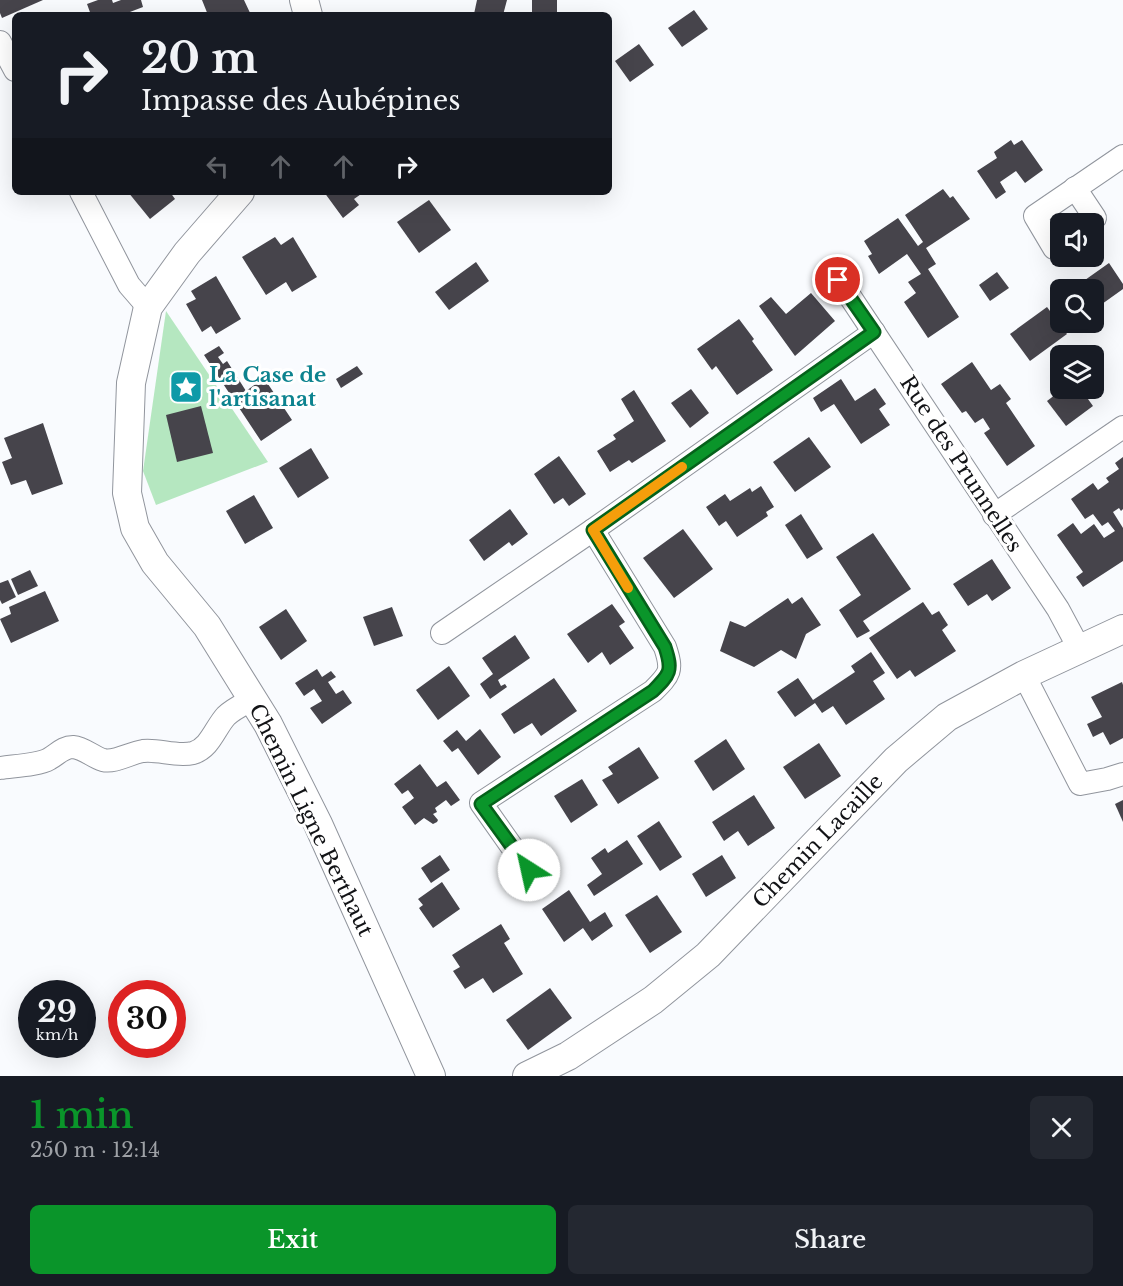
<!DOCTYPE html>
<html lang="en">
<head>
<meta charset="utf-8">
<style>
  body { margin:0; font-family:"Libre Baskerville",serif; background:#242831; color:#f1f3f6; height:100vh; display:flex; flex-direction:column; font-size:22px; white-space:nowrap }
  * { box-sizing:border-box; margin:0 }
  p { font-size:20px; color:#9ea1a6 }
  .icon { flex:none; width:33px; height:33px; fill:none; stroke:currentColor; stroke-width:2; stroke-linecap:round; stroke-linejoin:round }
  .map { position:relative; height:1076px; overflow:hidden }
  .details { display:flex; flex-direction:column; background:#171b24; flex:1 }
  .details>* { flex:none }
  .hud { position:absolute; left:12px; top:12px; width:600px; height:183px; border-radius:9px; box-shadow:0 6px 24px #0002; background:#171b24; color:#f1f3f6; overflow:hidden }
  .buttons { position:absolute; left:1050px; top:213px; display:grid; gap:12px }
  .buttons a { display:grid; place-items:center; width:54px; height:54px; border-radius:9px; background:#171b24; box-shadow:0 6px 24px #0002; font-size:30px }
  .speed { position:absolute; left:18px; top:980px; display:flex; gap:12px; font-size:30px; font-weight:700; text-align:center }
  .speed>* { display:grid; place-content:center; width:78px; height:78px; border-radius:50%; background:#171b24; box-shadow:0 6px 24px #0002; line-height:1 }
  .speed small { font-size:15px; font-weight:400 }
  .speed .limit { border:9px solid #d22; background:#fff; color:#111 }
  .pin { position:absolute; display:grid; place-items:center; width:51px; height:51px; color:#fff; margin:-26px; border:3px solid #fff; border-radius:50%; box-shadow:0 2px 6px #0007 }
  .me { position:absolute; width:66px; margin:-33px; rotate:325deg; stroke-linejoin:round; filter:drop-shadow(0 0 4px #0008) }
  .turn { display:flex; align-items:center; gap:21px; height:126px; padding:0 30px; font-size:27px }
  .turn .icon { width:78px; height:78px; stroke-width:2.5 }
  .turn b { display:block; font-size:42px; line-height:51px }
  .lanes { display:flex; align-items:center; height:57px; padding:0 30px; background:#0003; justify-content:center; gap:30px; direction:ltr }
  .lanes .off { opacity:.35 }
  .round { display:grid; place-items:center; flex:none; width:63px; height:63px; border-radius:9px; background:#242831 }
  .headline { display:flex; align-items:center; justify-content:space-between; height:102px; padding:0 30px }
  h1 { font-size:36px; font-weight:600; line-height:45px; color:#0a952a }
  .button { display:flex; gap:12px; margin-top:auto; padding:12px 30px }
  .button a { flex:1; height:69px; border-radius:9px; background:#0a952a; color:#fff; font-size:24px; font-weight:600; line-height:69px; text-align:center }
  .button a+a { background:#242831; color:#f1f3f6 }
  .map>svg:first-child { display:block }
</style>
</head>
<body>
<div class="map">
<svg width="1123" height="1076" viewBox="0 0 1123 1076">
  <rect width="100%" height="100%" fill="#f9fbfe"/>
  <polygon fill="#b5e7c0" points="166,311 268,462 156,505 143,471"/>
  <g fill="#46444b">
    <polygon points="0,0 43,0 2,18 0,13"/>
    <polygon points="98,0 112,0 113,3 121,0 141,0 143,7 122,15 91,15 87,4"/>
    <polygon points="202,0 244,0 251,15 208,15"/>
    <polygon points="477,0 507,0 503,15 480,15 474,14"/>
    <rect x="532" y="0" width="25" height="15"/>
    <polygon points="694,10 708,29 682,47 668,28"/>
    <polygon points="639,44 654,65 630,82 615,61"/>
    <polygon points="1011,140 1014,145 1022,140 1043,170 1025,183 1016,171 1000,182 1006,192 996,199 977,171 997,158 994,152"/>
    <polygon points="943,189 950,198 953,196 970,219 926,248 936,264 928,269 959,317 928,338 904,302 916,293 908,282 921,274 907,254 879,274 868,256 872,254 864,241 898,218 918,246 923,242 905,215"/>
    <polygon points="128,192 170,192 175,199 150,219"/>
    <polygon points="324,192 364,192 354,199 359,205 343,218"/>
    <polygon points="429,200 451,230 419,253 397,222"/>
    <polygon points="275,237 281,245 293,237 317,277 292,292 286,282 266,295 242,257"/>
    <polygon points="476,262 489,281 449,310 435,292"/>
    <polygon points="1109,263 1123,284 1123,289 1102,304 1094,292 1094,290 1091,290 1085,280"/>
    <polygon points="997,272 1009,288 990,301 979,285"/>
    <polygon points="216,276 241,319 216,334 211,326 202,332 186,304 196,299 191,291"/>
    <polygon points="811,293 835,321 795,356 759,306 771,297 786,314"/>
    <polygon points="1047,307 1067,334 1030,361 1010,334"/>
    <polygon points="739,319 754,339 752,341 773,370 737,395 716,366 712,370 697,349"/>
    <polygon points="219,346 224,353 218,357 223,364 227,361 246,391 264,378 292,420 261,441 204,355"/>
    <polygon points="972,362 991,390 1000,384 1011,399 1006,403 1035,446 1007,466 984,433 990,429 983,418 975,423 966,411 962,413 941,384"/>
    <polygon points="357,366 363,374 341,388 336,379"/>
    <polygon points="841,379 855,401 875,388 886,404 879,409 890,425 861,444 834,404 821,412 813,398"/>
    <polygon points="1064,388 1080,388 1093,406 1066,426 1047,401"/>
    <polygon points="691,389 709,413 690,428 671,403"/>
    <polygon points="634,390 666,441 632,463 629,460 610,472 597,451 616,439 613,435 634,421 621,399"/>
    <polygon points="201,406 213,453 177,462 166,415"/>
    <polygon points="43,423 63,484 32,495 26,480 11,485 2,462 12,458 4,438"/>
    <polygon points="809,437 831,467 795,492 773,462"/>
    <polygon points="311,448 329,478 298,498 279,468"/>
    <polygon points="559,456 586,494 569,506 563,498 554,504 534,474"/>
    <polygon points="1123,457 1123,509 1121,511 1119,508 1113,512 1123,528 1123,561 1083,587 1076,577 1083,572 1057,535 1073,523 1081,534 1094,524 1104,538 1115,531 1108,522 1102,526 1093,514 1085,519 1071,499 1093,483 1098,490 1109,482 1106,478 1119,469 1115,463"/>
    <polygon points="761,486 774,507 766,512 768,516 737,537 726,521 719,526 706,507 725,494 730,501 750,488 752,492"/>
    <polygon points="254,495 273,528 245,544 226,511"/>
    <polygon points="510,509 528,534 512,546 509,542 484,561 469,540"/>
    <polygon points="801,514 823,549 807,559 785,525"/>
    <polygon points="683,529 713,569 674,598 643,558"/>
    <polygon points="873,533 911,589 863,621 870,631 857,638 839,610 861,595 836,557"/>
    <polygon points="992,559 1011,588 992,601 987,594 968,606 953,584"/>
    <polygon points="30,570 38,586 18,595 11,579"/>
    <polygon points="8,580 16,597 2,604 0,600 0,583"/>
    <polygon points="45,591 59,621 11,643 0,619 11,614 9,607"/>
    <polygon points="802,597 821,625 806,634 796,659 781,650 754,667 720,651 730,621 745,627 788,598 792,604"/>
    <polygon points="923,602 932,615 939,611 948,625 942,630 956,651 915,677 910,670 897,679 869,638"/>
    <polygon points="612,604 625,622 619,626 634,648 610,665 602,652 588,663 567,634"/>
    <polygon points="392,607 403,636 374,646 363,617"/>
    <polygon points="286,609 307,641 281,660 259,627"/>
    <polygon points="515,635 530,658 498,680 501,686 505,684 507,687 490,699 480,684 493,674 482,658"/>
    <polygon points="871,652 885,673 873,681 885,699 846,725 833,706 822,713 815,703 795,717 777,692 798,678 813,700 855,672 851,666"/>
    <polygon points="449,666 470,696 438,720 416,690"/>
    <polygon points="317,669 322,677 331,671 336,677 328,682 336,694 343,690 352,703 322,724 310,708 322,701 314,689 304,696 295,683"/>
    <polygon points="554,678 577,711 541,736 532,723 514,734 501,714"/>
    <polygon points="1122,682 1123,685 1123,738 1110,745 1103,732 1093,737 1087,724 1102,717 1091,697"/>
    <polygon points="480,729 501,757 478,775 458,748 452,752 443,741 457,730 466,741"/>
    <polygon points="726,739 745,769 713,791 694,761"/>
    <polygon points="819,743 841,776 805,799 783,767"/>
    <polygon points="639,747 659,778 618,804 602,780 613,774 608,767"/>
    <polygon points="420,764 437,787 446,781 460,800 451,806 446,800 435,808 437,812 433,814 438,820 437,822 433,824 424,818 415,825 402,807 414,798 408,790 402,794 394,784"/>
    <polygon points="582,779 598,805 571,823 554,796"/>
    <polygon points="754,795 775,828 748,846 738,831 724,841 712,822"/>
    <polygon points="1123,800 1123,822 1115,804"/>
    <polygon points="659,821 682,857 660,871 637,836"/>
    <polygon points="627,840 643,864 594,896 587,885 602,874 591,858 605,848 608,853"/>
    <polygon points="440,855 450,870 431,883 421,868"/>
    <polygon points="722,855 736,878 706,897 692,874"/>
    <polygon points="442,882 460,909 433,928 419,908 423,905 418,899"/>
    <polygon points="569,890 590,922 605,912 613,926 592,941 583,928 564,942 542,909"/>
    <polygon points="657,895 682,932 650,953 625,915"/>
    <polygon points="501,924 510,939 504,943 523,974 493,993 483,978 465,989 453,971 460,967 452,955"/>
    <polygon points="550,988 572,1018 528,1050 506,1020"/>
  </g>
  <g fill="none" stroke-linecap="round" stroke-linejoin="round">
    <defs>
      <g id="minor">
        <polyline points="0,42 15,70"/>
        <polyline points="1075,188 1095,218 1088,224"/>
        <polyline points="81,192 129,285 148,307"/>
        <polyline points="1060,243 1054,248 1035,216 1123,156"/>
        <polyline points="839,280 1058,609 1080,650"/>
        <polyline points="994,515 1123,427"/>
        <polyline points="442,633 593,530 874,332"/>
        <polyline points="1024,675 1080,784 1107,779 1123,774"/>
        <path d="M0,768C13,766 39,765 49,759C58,754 63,747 73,747C84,748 93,757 103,760C115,763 130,753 143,751C159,749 176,757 193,753C210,748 215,728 226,716C233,709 244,704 253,699"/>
        <path d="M529,871L481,803L653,691C670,674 673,671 665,647L593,530"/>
      </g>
      <g id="tertiary">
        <polyline points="304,0 308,15"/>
        <polyline points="240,192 187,253 148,307 131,383 127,493 135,528 155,563 207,626 268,724 318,824 431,1076"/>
        <polyline points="527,1076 568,1056 653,1000 708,955 896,760 947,717 1024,675 1123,629"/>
      </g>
    </defs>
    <use href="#minor" stroke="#91959d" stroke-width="24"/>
    <use href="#tertiary" stroke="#91959d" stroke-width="30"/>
    <use href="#minor" stroke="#fff" stroke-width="22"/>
    <use href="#tertiary" stroke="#fff" stroke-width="28"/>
  </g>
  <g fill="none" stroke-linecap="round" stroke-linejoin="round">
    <defs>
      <path id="route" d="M529,870L481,804L653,691C670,674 673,671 665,647L593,530L874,332L838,280"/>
    </defs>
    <use href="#route" stroke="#06611b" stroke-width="15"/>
    <use href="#route" stroke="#0a952a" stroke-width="10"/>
    <polyline stroke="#f59e0b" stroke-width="10" points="628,588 593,530 682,467"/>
  </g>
  <defs>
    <symbol id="sight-square" viewBox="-11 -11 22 22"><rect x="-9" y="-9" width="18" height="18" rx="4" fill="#0f9aa8" stroke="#fff"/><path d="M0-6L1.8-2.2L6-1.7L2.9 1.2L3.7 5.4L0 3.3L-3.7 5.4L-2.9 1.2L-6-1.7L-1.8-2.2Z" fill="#fff"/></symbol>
  </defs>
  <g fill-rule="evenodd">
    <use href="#sight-square" x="167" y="368" width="38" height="38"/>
  </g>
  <g text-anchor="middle" stroke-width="6" stroke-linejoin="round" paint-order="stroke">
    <g font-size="21" font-weight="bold" fill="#0d838f" stroke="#fff" text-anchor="start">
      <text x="209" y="382">La Case de<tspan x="209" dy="24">l'artisanat</tspan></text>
    </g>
    <g font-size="21" fill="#121316" stroke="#fff">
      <text transform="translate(961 464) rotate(57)" y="7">Rue des Prunnelles</text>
      <text transform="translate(311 820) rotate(64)" y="7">Chemin Ligne Berthaut</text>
      <text transform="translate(818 841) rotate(-46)" y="7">Chemin Lacaille</text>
    </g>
  </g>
</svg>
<div class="buttons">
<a><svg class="icon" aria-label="sound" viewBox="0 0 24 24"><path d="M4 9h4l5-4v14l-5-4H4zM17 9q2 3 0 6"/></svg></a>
<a><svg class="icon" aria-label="search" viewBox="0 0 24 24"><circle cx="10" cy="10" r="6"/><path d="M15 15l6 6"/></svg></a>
<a><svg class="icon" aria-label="layers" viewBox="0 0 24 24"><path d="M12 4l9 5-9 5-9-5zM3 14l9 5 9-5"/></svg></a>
</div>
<div class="speed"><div>29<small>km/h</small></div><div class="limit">30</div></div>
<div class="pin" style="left:838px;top:280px;background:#d93025"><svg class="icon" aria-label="arrive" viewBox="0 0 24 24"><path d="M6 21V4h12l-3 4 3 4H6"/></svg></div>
<svg class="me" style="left:529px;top:870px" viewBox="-20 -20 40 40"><circle r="19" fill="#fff"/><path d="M0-13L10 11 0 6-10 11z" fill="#0a952a"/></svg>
<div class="hud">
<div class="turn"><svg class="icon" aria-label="right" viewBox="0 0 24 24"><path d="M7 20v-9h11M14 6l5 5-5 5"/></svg><div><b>20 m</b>Impasse des Aubépines</div></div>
<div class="lanes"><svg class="icon off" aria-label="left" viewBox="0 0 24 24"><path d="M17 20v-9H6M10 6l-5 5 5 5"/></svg><svg class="icon off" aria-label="ahead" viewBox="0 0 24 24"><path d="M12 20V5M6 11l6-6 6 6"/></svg><svg class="icon off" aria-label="ahead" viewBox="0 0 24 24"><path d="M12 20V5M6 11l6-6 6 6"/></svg><svg class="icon" aria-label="right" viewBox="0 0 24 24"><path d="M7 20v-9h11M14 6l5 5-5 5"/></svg></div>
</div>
</div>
<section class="details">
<div class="headline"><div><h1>1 min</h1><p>250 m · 12:14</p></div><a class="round"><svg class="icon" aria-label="close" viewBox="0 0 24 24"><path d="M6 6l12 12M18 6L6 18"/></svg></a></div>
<div class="button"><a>Exit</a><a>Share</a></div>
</section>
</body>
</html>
